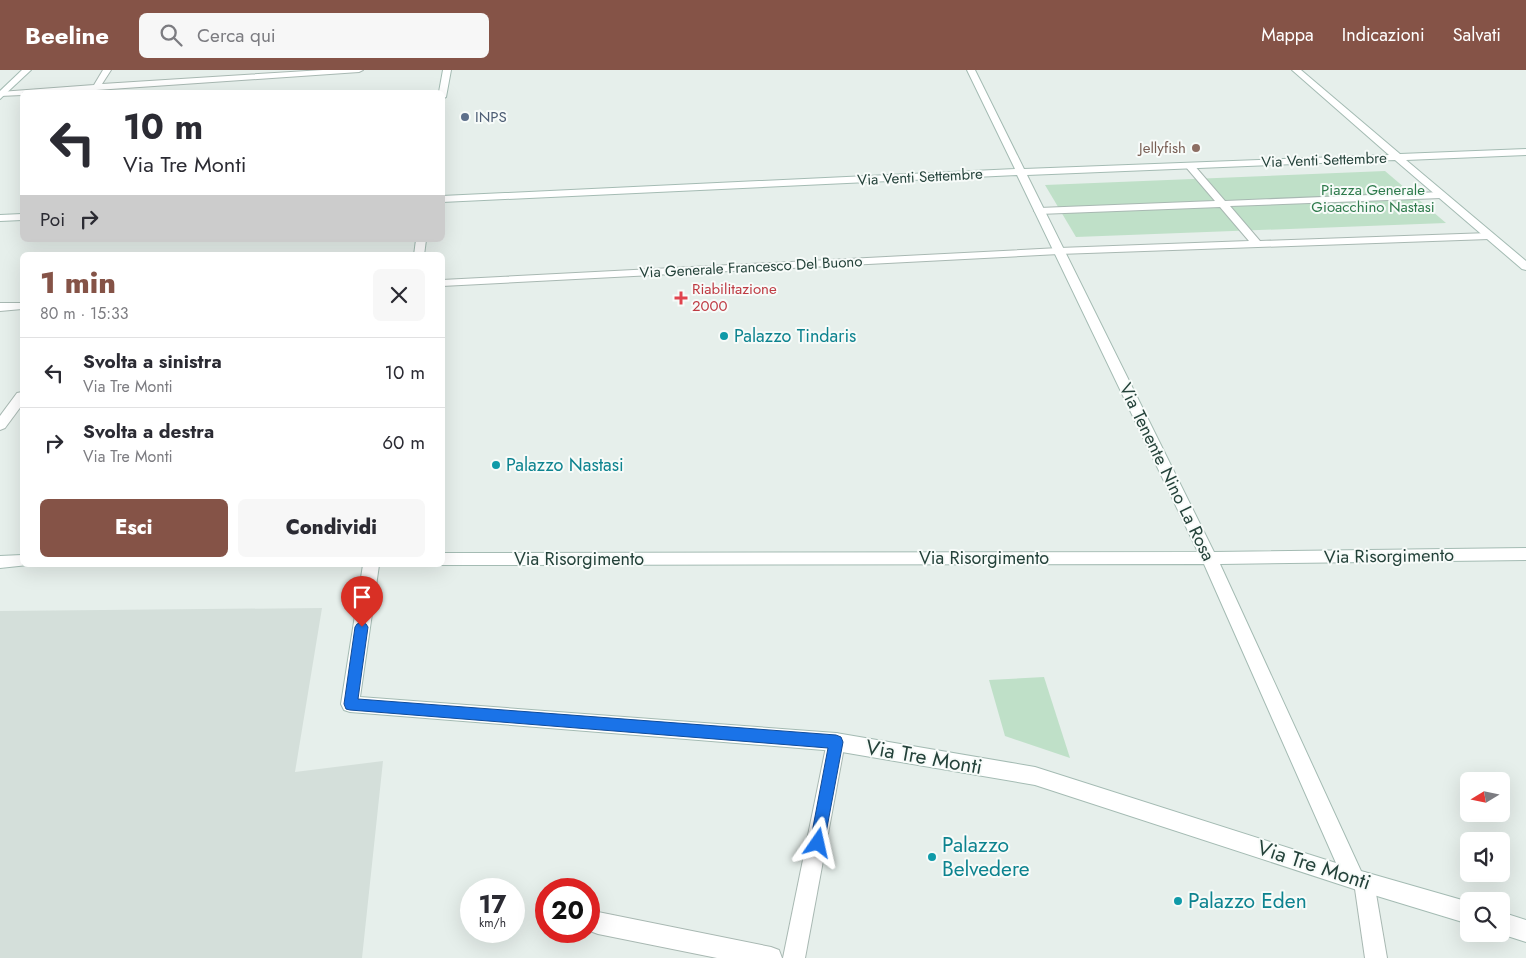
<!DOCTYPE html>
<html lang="it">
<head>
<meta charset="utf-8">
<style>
  body { margin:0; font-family:Jost,sans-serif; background:#f7f7f7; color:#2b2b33; height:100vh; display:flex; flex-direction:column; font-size:19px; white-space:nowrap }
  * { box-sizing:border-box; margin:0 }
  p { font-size:16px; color:#7c7c81 }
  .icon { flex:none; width:28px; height:28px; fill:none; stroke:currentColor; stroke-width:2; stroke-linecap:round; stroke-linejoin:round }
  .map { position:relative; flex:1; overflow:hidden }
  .side { position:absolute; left:20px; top:182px; width:425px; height:315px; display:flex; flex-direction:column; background:#fff; border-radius:8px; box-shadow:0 5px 20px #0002 }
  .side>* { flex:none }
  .guide { position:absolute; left:20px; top:20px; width:425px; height:152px; border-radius:8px; box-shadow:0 5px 20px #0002; background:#fff; color:#2b2b33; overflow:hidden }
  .needle { width:32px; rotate:260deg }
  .fabs { position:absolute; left:1460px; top:702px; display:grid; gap:10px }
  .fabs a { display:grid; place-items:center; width:50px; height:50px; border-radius:8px; background:#fff; box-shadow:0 5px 20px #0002; font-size:25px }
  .speed { position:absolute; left:460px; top:808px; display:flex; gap:10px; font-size:25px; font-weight:700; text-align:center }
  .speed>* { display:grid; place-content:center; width:65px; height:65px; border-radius:50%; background:#fff; box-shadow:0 5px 20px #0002; line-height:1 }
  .speed small { font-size:12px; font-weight:400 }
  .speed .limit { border:8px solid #d22; background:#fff; color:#111 }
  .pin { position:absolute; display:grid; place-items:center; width:42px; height:42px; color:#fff; margin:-51px -21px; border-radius:50% 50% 50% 0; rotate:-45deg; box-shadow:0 0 5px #0007 }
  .pin .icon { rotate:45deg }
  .me { position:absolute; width:55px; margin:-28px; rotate:11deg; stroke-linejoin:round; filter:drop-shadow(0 0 4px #0008) }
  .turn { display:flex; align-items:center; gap:18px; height:105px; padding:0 20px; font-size:22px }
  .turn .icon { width:65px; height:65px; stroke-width:2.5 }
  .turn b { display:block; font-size:35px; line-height:42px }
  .then { display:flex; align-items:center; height:48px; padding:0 20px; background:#0003; gap:10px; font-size:19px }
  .round { display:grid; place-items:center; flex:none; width:52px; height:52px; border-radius:8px; background:#f7f7f7 }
  .overview { display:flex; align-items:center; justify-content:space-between; height:85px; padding:0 20px }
  h1 { font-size:30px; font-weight:800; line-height:38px; color:#855347 }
  .button { display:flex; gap:10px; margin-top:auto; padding:10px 20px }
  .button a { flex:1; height:58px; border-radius:8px; background:#855347; color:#fff; font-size:20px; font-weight:800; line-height:58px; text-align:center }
  .button a+a { background:#f7f7f7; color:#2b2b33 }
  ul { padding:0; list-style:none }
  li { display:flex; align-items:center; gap:15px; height:70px; padding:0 20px; border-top:1px solid #e1e1e2 }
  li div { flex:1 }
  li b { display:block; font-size:19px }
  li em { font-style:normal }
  header { display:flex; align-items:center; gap:30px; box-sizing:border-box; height:70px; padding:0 25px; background:#855347; color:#fff }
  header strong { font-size:24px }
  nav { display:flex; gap:28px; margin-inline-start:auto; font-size:18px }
  .search { width:350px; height:45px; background:#f7f7f7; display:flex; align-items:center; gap:12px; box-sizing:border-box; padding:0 18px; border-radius:8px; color:#7c7c81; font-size:19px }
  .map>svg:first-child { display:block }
</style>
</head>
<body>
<header>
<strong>Beeline</strong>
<div class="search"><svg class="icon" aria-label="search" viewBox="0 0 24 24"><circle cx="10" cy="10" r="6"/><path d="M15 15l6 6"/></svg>Cerca qui</div>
<nav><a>Mappa</a><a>Indicazioni</a><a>Salvati</a></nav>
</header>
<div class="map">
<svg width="1526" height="888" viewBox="0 0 1526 888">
  <rect width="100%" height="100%" fill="#e6efeb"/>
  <polygon fill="#d4dfda" points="322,538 295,702 383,691 362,888 0,888 0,541"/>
  <g fill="#bfe0c8">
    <polygon points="1385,101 1446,153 1076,167 1045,115"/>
    <polygon points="1044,607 1070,688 1005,666 989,610"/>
  </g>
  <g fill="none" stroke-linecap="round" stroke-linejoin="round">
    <defs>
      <g id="lane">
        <polygon points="836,663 843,666 845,672 805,888 783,888 827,672 829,666"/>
        <polygon points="1364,802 1371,805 1374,812 1387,888 1365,888 1354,812 1357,805"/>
        <polygon points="598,842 771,877 779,880 782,888 717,888 598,864 590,861 589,857 590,845"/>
      </g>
      <g id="street">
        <polygon points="103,0 111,0 102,14 323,0 363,0 359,2 96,20 22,22 22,25 0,26 0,22 94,15"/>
        <polygon points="1190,93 1193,94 1225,131 1441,122 1446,125 1441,128 1230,136 1260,171 1489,163 1494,166 1489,169 1059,184 442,216 442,210 1059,178 1249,171 1220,137 1039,144 1034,141 1039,138 1215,131 1185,96"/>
        <polygon points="0,233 22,233 22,239 0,241"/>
        <polygon points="22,322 22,335 5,358 0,360 0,346 17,323"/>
      </g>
      <g id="secondary">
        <polygon points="22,0 31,0 0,29 0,21"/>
        <polygon points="443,0 451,0 446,27 442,29 442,22 439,22"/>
        <polygon points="967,0 975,0 1024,99 1389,85 1292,0 1301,0 1400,84 1526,79 1526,85 1406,90 1526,191 1526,200 1522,199 1395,90 1027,105 1214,482 1526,478 1526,490 1220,494 1361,801 1469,832 1469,854 1354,819 1035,715 836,681 350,642 344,640 341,634 363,495 379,495 360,627 836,663 1035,697 1336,793 1204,494 442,495 442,483 1198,482 1017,105 442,132 442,126 1015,99"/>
        <polygon points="22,144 22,150 0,151 0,145"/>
        <polygon points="416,170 426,170 424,185 414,185"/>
        <polygon points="22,485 22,495 28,495 0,498 0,486"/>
        <polygon points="1501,842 1526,850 1526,872 1501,864"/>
      </g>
    </defs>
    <use href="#lane" stroke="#a8b8b2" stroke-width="2"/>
    <use href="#street" stroke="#a8b8b2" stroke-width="2"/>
    <use href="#secondary" stroke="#a4bbb3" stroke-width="2"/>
    <use href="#lane" fill="#fff" fill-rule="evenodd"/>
    <use href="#street" fill="#fff" fill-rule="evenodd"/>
    <use href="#secondary" fill="#fff" fill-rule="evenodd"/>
  </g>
  <polygon fill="#1a73e8" stroke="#114b97" points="362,552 366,554 368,557 358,629 836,665 841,667 843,672 823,779 818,781 812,779 810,773 828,678 350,640 346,639 344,634 355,557 357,554"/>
  <circle fill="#5c6f8a" stroke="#f7fbf9" stroke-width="2" cx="465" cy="47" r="5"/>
  <circle fill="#8d6e63" stroke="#f7fbf9" stroke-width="2" cx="1196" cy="78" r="5"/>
  <path fill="#e0444e" stroke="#f7fbf9" stroke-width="2" d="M678.5 220.5h5v5h5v5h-5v5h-5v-5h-5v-5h5z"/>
  <g fill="#0f9aa8" stroke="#f7fbf9" stroke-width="2">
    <circle cx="724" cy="266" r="5"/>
    <circle cx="496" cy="395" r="5"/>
    <circle cx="932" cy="787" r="5"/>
    <circle cx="1178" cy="831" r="5"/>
  </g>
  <g text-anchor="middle" stroke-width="4" stroke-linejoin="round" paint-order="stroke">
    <g font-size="15" fill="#4e5e75" stroke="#f7fbf9" text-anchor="start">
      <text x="475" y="52">INPS</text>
    </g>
    <g font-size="15" fill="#785e54" stroke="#f7fbf9" text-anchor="end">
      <text x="1186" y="83">Jellyfish</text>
    </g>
    <g font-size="15" fill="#24423a" stroke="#f7fbf9">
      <text transform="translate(1324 90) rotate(-2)" y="5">Via Venti Settembre</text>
      <text transform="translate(920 107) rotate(-3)" y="5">Via Venti Settembre</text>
      <text transform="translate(751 197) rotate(-3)" y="5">Via Generale Francesco Del Buono</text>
    </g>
    <g font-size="15" fill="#2d7a4b" stroke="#f7fbf9">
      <text x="1373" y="125">Piazza Generale<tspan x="1373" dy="17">Gioacchino Nastasi</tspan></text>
    </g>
    <g font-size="15" fill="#be3a42" stroke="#f7fbf9" text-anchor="start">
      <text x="692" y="224">Riabilitazione<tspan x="692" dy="17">2000</tspan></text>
    </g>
    <g font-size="18" fill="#0d838f" stroke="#f7fbf9" text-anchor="start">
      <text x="734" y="272">Palazzo Tindaris</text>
      <text x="506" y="401">Palazzo Nastasi</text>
    </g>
    <g font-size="18" fill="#24423a" stroke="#f7fbf9">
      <text transform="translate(1167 402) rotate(64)" y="6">Via Tenente Nino La Rosa</text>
      <text transform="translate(1389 486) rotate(-1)" y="6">Via Risorgimento</text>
      <text x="984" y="494">Via Risorgimento</text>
      <text x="579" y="495">Via Risorgimento</text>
    </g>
    <g font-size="21" fill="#24423a" stroke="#f7fbf9">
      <text transform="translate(924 687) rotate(10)" y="7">Via Tre Monti</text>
      <text transform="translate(1314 795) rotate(18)" y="7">Via Tre Monti</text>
    </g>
    <g font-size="21" fill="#0d838f" stroke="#f7fbf9" text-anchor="start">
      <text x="942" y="782">Palazzo<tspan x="942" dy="24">Belvedere</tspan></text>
      <text x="1188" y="838">Palazzo Eden</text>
    </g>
  </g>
</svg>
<div class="fabs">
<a><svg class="needle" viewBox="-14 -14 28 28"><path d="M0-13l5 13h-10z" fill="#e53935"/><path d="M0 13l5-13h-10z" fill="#7c7c81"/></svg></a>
<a><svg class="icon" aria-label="sound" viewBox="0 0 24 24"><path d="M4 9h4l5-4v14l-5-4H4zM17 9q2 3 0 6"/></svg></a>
<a><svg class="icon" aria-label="search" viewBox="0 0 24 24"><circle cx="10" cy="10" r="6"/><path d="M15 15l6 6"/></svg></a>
</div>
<div class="speed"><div>17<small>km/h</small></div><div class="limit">20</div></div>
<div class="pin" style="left:362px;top:557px;background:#d93025"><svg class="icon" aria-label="arrive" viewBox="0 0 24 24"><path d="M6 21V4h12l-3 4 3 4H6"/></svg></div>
<svg class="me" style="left:818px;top:773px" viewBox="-20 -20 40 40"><path d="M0-17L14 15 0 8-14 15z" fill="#1a73e8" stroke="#fff" stroke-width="4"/></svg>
<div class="guide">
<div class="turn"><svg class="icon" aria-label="left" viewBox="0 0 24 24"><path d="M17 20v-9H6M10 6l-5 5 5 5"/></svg><div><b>10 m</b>Via Tre Monti</div></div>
<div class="then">Poi<svg class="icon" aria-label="right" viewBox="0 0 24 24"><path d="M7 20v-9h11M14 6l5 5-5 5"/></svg></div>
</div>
<section class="side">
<div class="overview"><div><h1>1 min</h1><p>80 m · 15:33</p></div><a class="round"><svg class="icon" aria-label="close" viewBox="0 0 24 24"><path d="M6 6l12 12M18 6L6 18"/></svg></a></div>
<ul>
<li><svg class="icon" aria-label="left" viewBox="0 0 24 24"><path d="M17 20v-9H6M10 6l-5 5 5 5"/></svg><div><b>Svolta a sinistra</b><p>Via Tre Monti</p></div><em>10 m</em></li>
<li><svg class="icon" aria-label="right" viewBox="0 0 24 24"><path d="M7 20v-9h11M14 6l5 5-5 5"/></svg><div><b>Svolta a destra</b><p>Via Tre Monti</p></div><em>60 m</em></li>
</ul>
<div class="button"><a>Esci</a><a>Condividi</a></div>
</section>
</div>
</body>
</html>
